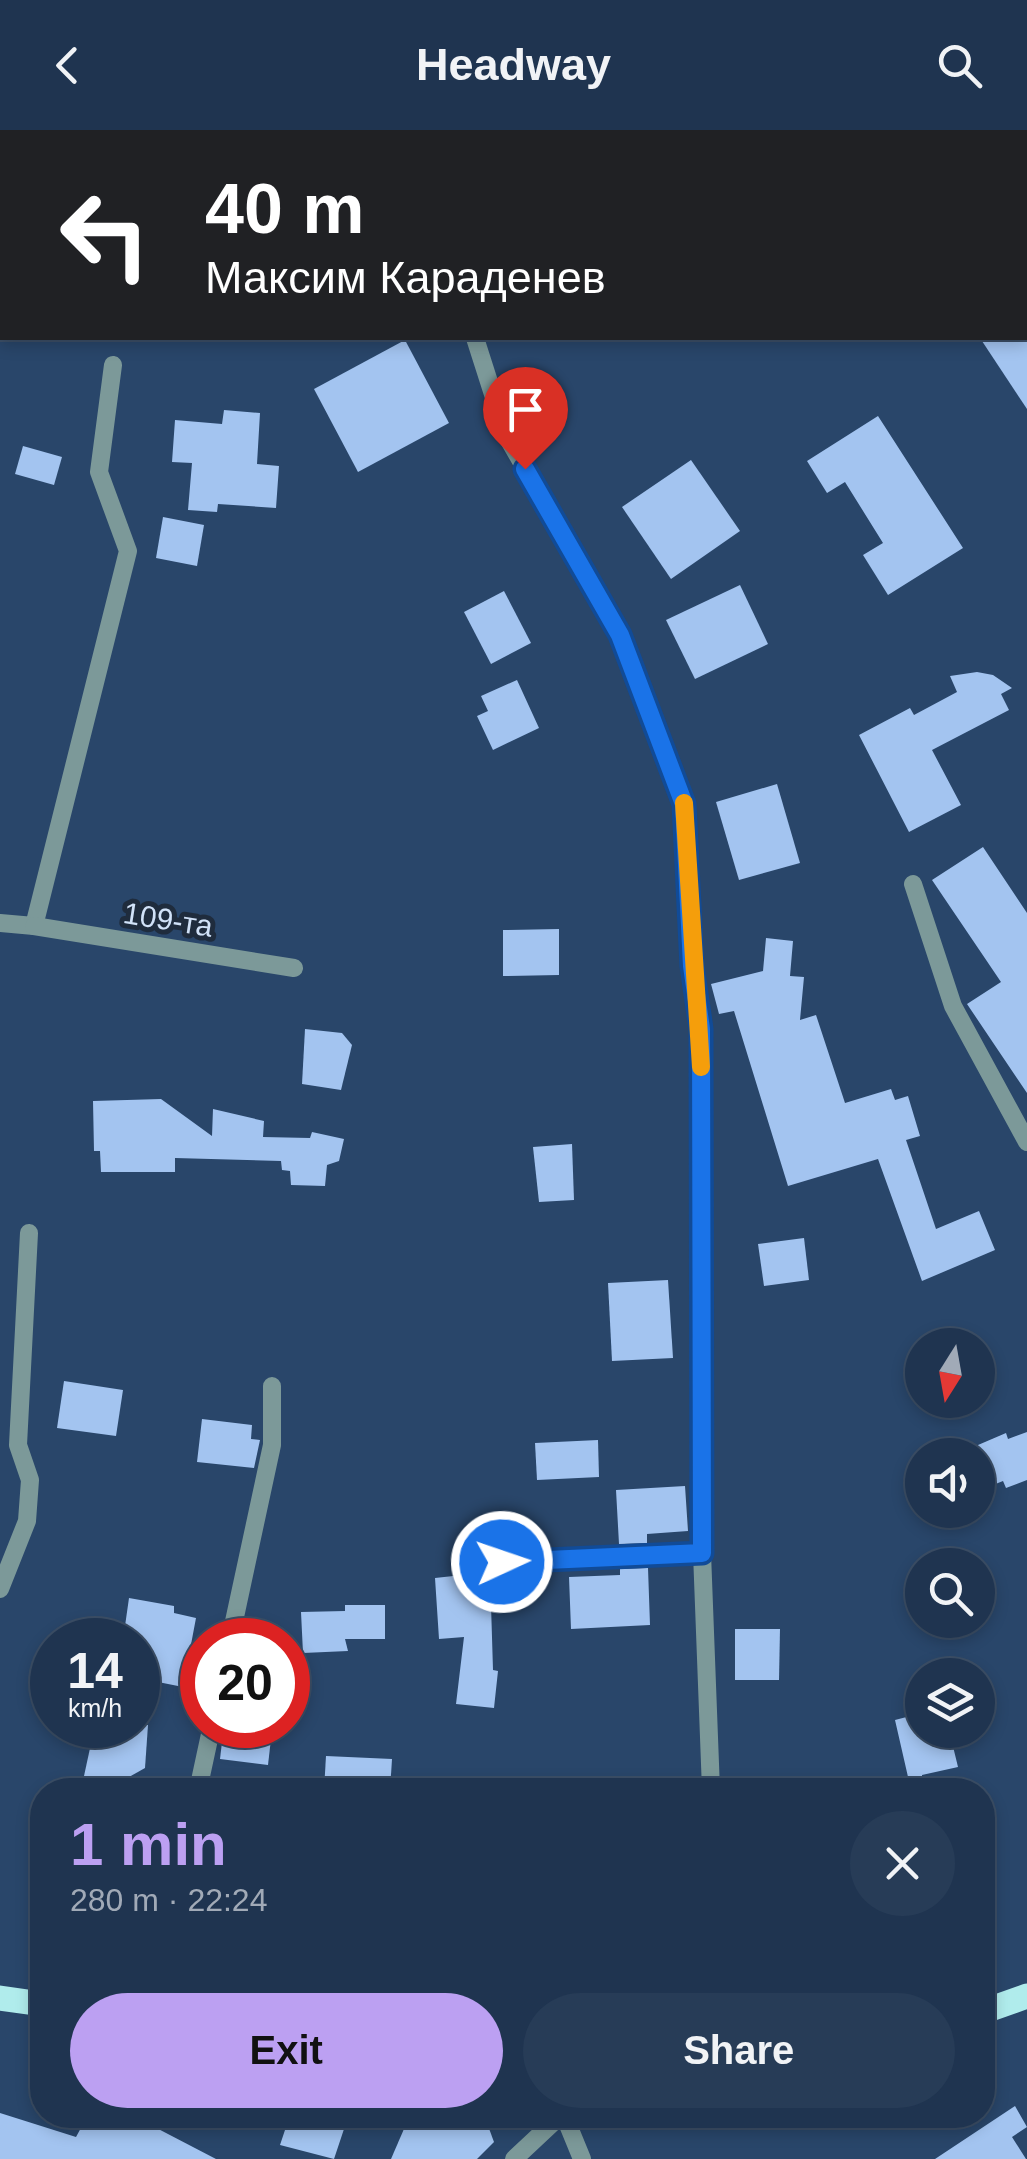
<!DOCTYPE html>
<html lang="en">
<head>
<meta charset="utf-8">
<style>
  body { margin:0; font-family:Helvetica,sans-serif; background:#273c57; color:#f1f3f6; height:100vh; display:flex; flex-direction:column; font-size:38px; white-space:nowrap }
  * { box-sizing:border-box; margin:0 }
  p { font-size:32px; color:#a1aab7 }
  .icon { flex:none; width:55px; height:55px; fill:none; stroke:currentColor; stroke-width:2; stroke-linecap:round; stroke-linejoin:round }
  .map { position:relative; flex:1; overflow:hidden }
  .sheet { position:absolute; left:30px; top:1648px; width:965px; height:350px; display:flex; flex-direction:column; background:#1f3450; border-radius:40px; box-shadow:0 5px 15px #0003,0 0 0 2px #3c4f67 }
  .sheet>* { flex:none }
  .top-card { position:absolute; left:0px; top:0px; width:1028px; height:210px; box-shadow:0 5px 15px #0003,0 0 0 2px #3c4f67; background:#202124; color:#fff; overflow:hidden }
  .needle { width:65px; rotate:191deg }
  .controls { position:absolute; left:905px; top:1198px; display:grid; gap:20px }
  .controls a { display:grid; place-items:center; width:90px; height:90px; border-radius:50%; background:#1f3450; box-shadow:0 5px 15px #0003,0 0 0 2px #3c4f67; font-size:50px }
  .speed { position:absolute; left:30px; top:1488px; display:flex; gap:20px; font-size:50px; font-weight:700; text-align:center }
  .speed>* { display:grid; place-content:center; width:130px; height:130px; border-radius:50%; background:#1f3450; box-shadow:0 5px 15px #0003,0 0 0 2px #3c4f67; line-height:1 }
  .speed small { font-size:25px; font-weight:400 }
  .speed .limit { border:15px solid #d22; background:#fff; color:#111 }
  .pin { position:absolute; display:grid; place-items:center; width:85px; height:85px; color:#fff; margin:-102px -42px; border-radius:50% 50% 50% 0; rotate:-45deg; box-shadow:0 0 10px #0007 }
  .pin .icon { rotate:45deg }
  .me { position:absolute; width:110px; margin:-55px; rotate:87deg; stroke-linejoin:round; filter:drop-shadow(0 0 8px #0008) }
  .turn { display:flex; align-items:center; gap:35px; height:210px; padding:0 40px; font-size:45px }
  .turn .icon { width:130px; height:130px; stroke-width:2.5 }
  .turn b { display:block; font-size:70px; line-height:85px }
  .round { display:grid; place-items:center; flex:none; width:105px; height:105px; border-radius:52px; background:#273c57 }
  .headline { display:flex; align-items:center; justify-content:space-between; height:170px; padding:0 40px }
  h1 { font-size:60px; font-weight:700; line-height:75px; color:#bca0f2 }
  .cta { display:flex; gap:20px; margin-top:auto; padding:20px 40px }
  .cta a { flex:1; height:115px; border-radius:60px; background:#bca0f2; color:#111; font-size:40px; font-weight:700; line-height:115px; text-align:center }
  .cta a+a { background:#273c57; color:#f1f3f6 }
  header { display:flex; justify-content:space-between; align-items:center; height:130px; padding:0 40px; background:#1f3450; font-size:45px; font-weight:700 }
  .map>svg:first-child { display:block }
</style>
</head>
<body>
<header><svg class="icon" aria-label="back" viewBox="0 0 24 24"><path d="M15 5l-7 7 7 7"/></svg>Headway<svg class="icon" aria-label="search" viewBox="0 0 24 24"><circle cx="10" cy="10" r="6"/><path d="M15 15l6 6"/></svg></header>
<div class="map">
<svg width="1027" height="2029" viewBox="0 0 1027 2029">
  <rect width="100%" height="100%" fill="#29466a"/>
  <g fill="#a3c4f0">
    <polygon points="980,208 1027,208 1027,279"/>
    <polygon points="405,210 449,293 358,342 314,259"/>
    <polygon points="224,280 260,283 257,334 279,336 276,378 218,374 217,382 188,380 192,333 172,332 175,290 222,294"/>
    <polygon points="878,286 963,418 888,465 863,425 883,413 845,352 827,363 807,331"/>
    <polygon points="23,316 62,327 54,355 15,344"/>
    <polygon points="691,330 740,401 671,449 622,377"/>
    <polygon points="163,387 204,395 197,436 156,428"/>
    <polygon points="740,455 768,514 695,549 666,490"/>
    <polygon points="504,461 531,513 491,534 464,482"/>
    <polygon points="977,542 993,545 1012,558 1001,564 1009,580 932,620 961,675 909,702 859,605 910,578 914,585 957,562 950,546"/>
    <polygon points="517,550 539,598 493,620 477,586 488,581 481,566"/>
    <polygon points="777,654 800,733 739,750 716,672"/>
    <polygon points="983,717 1027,783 1027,963 967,874 1001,852 932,750"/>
    <polygon points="559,799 559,845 503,846 503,800"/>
    <polygon points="766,808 793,811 790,846 804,847 800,890 816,885 845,973 891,959 895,970 908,966 920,1006 906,1010 936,1099 979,1081 995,1120 922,1151 878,1029 788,1056 734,881 719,884 711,854 763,841"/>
    <polygon points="305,899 342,903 352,915 341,960 302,954"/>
    <polygon points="161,969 212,1006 213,979 264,991 263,1007 310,1008 312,1002 344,1009 339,1031 327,1035 325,1056 291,1055 290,1041 282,1040 281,1031 175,1028 175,1042 101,1042 100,1021 94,1021 93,971"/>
    <polygon points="572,1014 574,1070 539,1072 533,1017"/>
    <polygon points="804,1108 809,1150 764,1156 758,1114"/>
    <polygon points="668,1150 673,1228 612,1231 608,1153"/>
    <polygon points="64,1251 123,1260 116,1306 57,1298"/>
    <polygon points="202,1289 252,1295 251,1309 260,1310 254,1338 197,1332"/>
    <polygon points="1027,1302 1027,1350 1006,1358 1003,1351 978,1361 978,1315 1006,1303 1008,1309"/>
    <polygon points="598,1310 599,1347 537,1350 535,1313"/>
    <polygon points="685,1356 688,1401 647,1404 647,1413 619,1414 616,1360"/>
    <polygon points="648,1438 650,1495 571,1499 569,1447 620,1445 620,1439"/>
    <polygon points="490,1442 493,1540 498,1541 494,1578 456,1574 464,1507 439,1509 435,1448"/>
    <polygon points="129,1468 174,1476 174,1483 196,1488 183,1557 138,1548 138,1510 123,1510"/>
    <polygon points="345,1475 385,1475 385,1509 345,1509 348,1521 303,1523 301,1482 345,1481"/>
    <polygon points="735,1499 780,1499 779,1550 735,1550"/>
    <polygon points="922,1583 922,1600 949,1600 958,1637 922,1645 922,1660 911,1660 895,1590"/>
    <polygon points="95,1595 148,1595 145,1638 106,1660 81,1660"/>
    <polygon points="224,1595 272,1600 268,1635 220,1629"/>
    <polygon points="326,1626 392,1629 390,1660 324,1660"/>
    <polygon points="1015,1976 1027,1997 1012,2007 1026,2029 935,2029"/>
    <polygon points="0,1983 76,2007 88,1985 118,1985 135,1995 143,1991 216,2029 0,2029"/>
    <polygon points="290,1985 323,1985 346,1993 334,2029 280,2015"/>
    <polygon points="410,1985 484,1985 494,2012 477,2029 391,2029"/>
  </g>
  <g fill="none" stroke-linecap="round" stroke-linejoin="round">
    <g stroke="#7c9999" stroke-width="18">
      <polyline points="408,0 409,2"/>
      <polyline points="475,208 506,305 621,505 684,674 692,836 701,899 702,1423 711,1660"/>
      <polyline points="913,754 953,876 1027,1012"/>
      <polyline points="0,793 34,796 128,421 99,342 113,235"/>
      <polyline points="34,796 294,838"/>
      <polyline points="502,1432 702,1423"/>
      <polyline points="0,1459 27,1391 30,1350 18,1315 29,1103"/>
      <polyline points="230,1510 272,1315 272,1256"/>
      <polyline points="198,1660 212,1595"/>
      <polyline points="564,1985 582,2029"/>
      <polyline points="514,2029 561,1985"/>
    </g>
    <g stroke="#b0ecec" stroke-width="25">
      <polyline points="0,1868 42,1874"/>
      <polyline points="982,1882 1027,1866"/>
    </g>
  </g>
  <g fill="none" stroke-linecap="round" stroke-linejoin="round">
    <defs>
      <polyline id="route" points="502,1432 702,1423 701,899 692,836 684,674 620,505 525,339"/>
    </defs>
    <use href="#route" stroke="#114b97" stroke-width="25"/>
    <use href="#route" stroke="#1a73e8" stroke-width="18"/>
    <polyline stroke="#f59e0b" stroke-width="18" points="684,673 701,937"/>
  </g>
  <g text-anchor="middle" stroke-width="10" stroke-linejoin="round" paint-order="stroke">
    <g font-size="30" fill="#d1e2f8" stroke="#1f2c3d">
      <text transform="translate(168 790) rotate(9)" y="10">109-та</text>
    </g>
  </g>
</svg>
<div class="controls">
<a><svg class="needle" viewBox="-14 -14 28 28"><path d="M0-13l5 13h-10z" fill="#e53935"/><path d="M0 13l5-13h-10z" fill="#a1aab7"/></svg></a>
<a><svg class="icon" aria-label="sound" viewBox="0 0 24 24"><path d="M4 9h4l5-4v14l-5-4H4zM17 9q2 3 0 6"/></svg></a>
<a><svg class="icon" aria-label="search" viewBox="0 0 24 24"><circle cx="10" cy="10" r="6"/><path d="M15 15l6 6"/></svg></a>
<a><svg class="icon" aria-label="layers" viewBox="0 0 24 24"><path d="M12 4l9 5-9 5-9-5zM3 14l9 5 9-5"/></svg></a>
</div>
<div class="speed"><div>14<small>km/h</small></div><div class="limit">20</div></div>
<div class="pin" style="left:525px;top:339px;background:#d93025"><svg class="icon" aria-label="arrive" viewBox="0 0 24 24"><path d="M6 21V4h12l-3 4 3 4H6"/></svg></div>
<svg class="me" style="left:502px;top:1432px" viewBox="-20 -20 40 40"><circle r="17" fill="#1a73e8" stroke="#fff" stroke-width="3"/><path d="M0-11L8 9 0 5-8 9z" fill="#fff"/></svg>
<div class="top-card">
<div class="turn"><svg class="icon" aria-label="left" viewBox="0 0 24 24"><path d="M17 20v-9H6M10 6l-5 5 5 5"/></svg><div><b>40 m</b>Максим Караденев</div></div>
</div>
<section class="sheet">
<div class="headline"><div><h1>1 min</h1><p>280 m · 22:24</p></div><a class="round"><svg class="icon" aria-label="close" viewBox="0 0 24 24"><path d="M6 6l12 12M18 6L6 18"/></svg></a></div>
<div class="cta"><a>Exit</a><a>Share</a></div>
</section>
</div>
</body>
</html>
